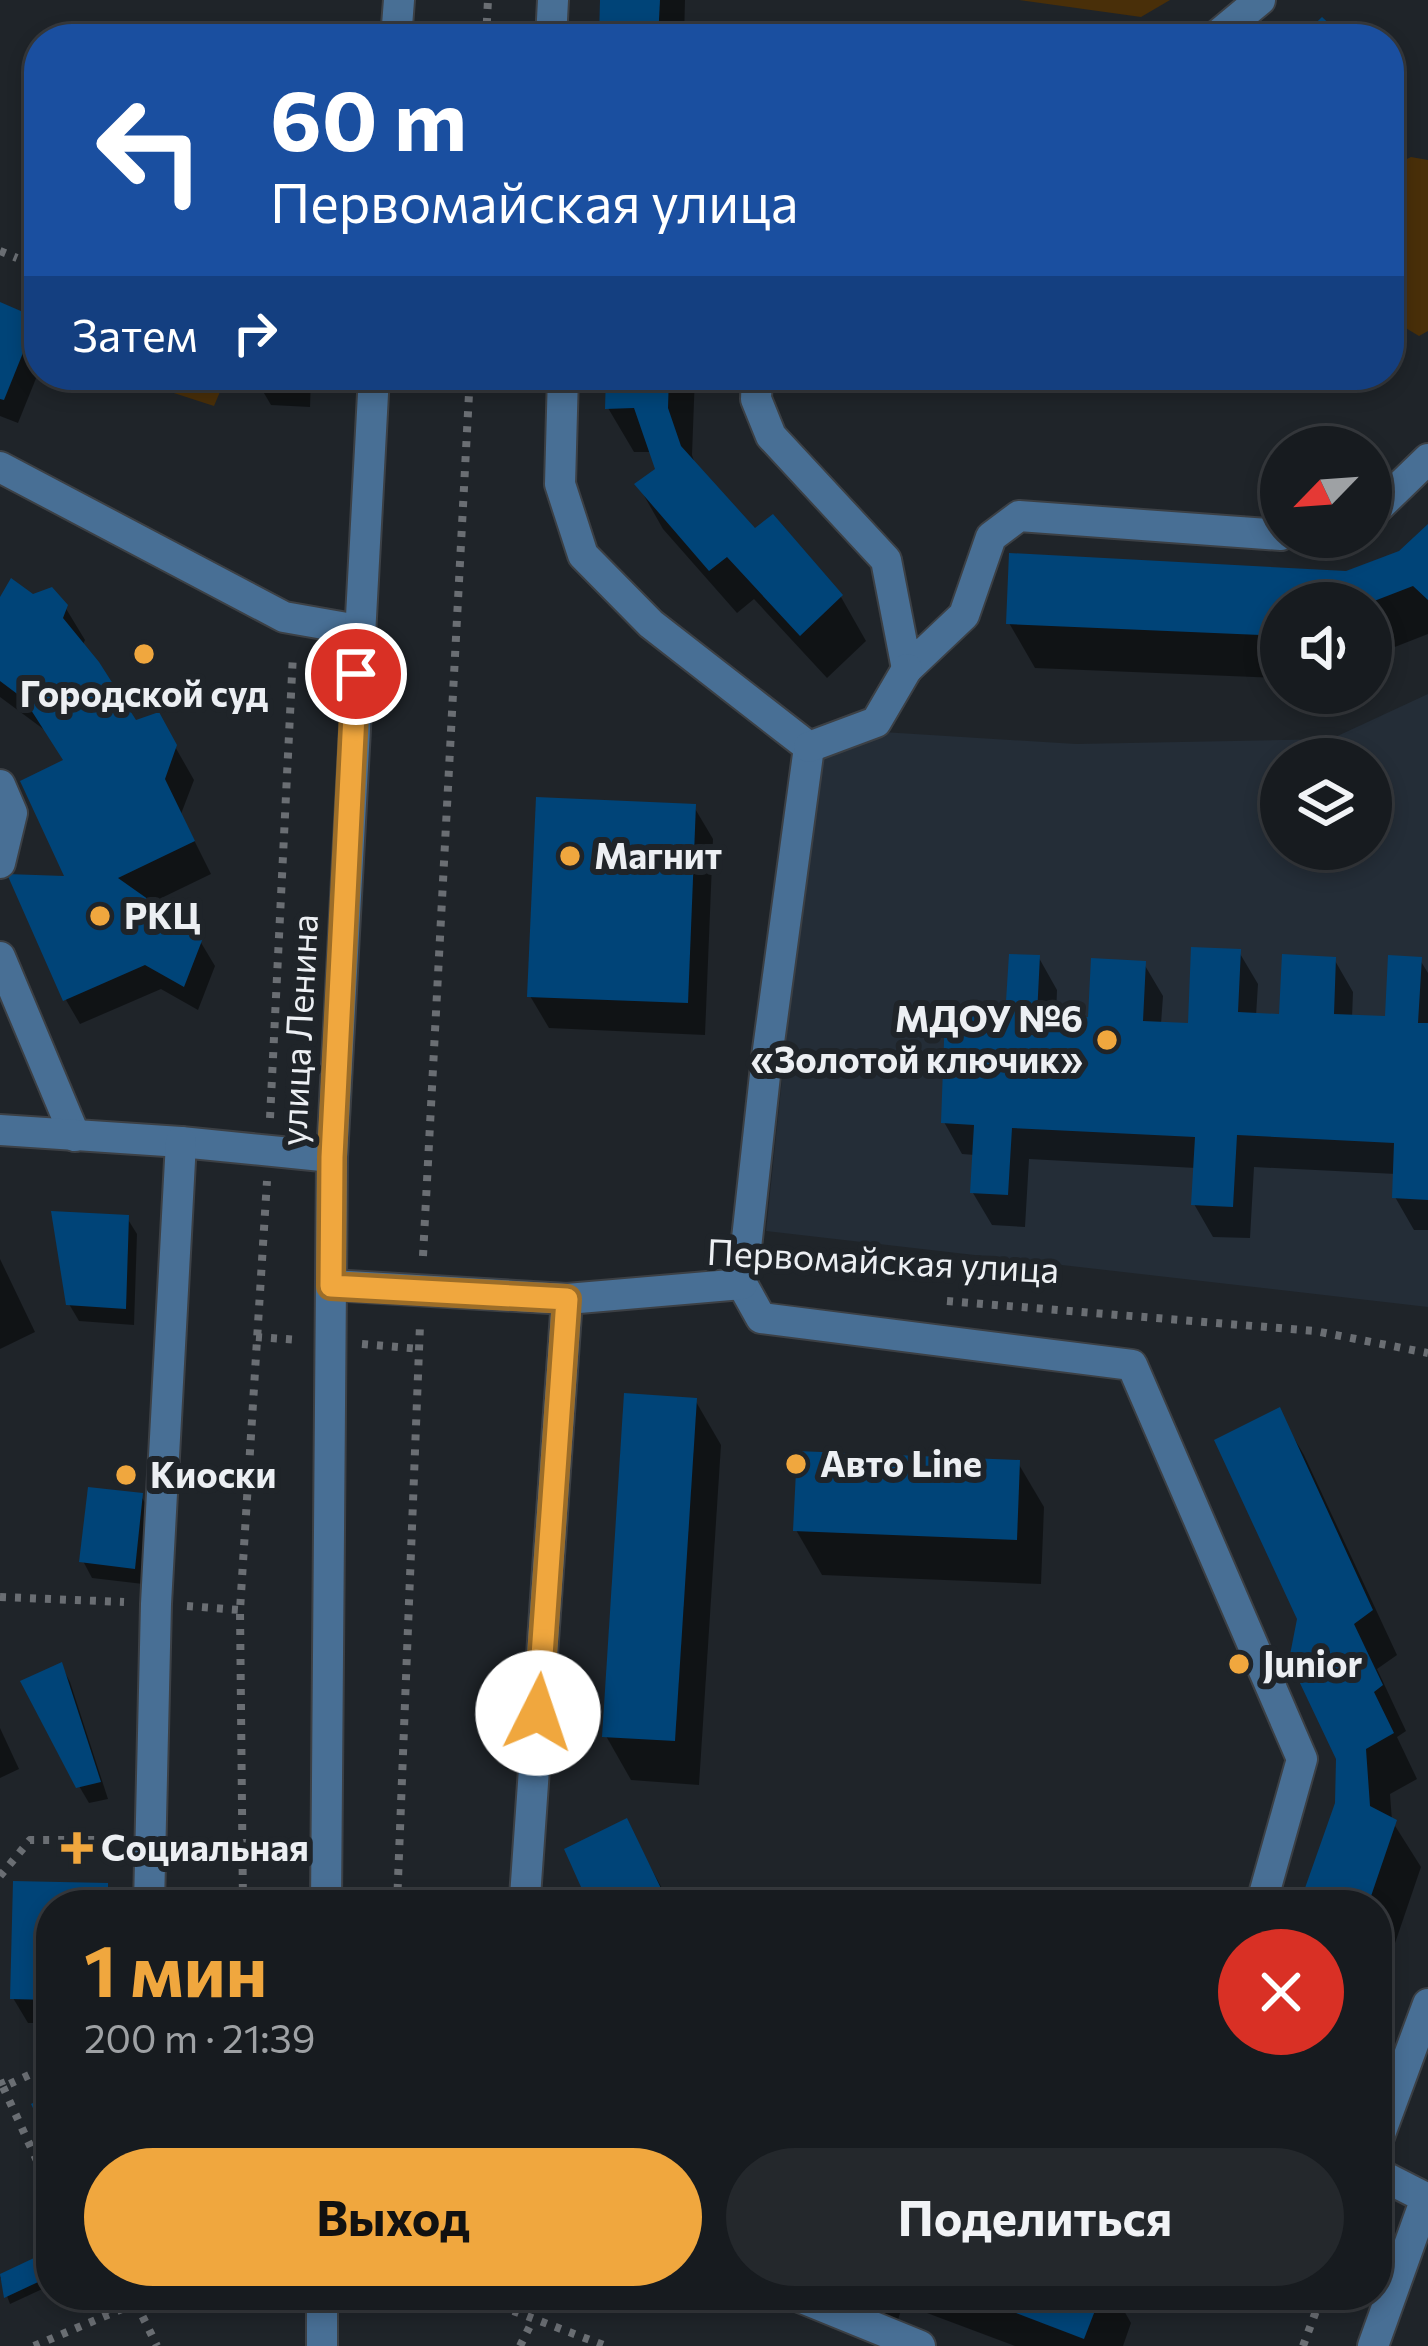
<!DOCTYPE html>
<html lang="ru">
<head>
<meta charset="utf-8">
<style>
  body { margin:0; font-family:Commissioner,sans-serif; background:#24282c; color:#f1f3f6; height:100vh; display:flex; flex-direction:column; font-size:45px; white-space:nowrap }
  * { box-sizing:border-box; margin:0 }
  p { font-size:39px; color:#9ea1a4 }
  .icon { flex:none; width:66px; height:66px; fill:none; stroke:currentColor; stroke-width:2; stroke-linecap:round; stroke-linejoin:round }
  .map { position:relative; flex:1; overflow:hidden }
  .details { position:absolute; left:36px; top:1890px; width:1356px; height:420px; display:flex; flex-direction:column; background:#171b1f; border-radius:48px; box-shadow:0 6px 18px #0003,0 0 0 3px #36393d }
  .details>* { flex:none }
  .hud { position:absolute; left:24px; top:24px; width:1380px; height:366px; border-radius:48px; box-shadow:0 6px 18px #0003,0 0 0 3px #36393d; background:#1a4fa0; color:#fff; overflow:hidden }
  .needle { width:78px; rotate:245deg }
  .controls { position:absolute; left:1260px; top:426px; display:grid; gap:24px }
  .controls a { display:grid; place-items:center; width:132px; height:132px; border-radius:50%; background:#171b1f; box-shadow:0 6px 18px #0003,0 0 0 3px #36393d; font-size:60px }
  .pin { position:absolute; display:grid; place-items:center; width:102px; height:102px; color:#fff; margin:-51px; border:6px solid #fff; border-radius:50%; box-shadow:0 3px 12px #0007 }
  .me { position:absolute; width:132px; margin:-66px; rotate:4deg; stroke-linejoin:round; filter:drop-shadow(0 0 9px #0008) }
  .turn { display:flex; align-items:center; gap:42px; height:252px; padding:0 48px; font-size:54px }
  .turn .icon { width:156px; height:156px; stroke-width:2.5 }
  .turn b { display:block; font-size:84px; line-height:102px }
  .then { display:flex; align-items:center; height:114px; padding:0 48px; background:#0003; gap:24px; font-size:45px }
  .round { display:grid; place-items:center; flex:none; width:126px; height:126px; border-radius:63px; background:#24282c }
  .headline { display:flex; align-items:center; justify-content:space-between; height:204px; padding:0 48px }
  h1 { font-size:72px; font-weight:700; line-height:90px; color:#f0a73e }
  .action { display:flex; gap:24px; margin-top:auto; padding:24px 48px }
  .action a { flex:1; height:138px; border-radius:72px; background:#f0a73e; color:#111; font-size:48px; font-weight:700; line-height:138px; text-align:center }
  .action a+a { background:#24282c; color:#f1f3f6 }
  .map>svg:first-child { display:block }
</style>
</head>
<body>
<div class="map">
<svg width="1428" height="2346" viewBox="0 0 1428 2346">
  <rect width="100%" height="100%" fill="#1f2429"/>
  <path fill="#242d37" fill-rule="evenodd" d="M1428,694V1307L766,1231L819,728L1076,744L1331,739ZM1281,759H1371V849H1281Z"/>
  <g fill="#492f09">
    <polygon points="1019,0 1170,0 1141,17"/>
    <polygon points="1411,157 1428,160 1428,331 1419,336 1389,318 1389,168"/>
    <polygon points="141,375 227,375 214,406 149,385"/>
  </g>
  <g fill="#0007">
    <polygon points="603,0 685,0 684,39 603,39"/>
    <polygon points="0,306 35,320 39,326 39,371 18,423 0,416"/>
    <polygon points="262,375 311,375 310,407 271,405 261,388"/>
    <polygon points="609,375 695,375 692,455 696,467 755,533 773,518 841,597 866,641 827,678 754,599 737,613 663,529 638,485 658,470 652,452 634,452 608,408"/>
    <polygon points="1428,528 1428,634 1382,652 1381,682 1371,682 1371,603 1281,603 1281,678 1035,668 1009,623 1346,574 1400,554"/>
    <polygon points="33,597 65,607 85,640 82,646 135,723 157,715 194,780 181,814 211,874 149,904 200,941 215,966 198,1010 161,989 80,1024 66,1000 73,897 66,762 46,731 0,697 0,603"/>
    <polygon points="694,807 713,839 705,1035 549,1028 530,996"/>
    <polygon points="1239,952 1258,984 1256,1016 1282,1017 1334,959 1353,992 1352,1018 1388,1019 1420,960 1428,973 1428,1230 1414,1230 1395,1197 1396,1174 1254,1167 1250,1238 1213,1237 1194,1204 1196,1168 1029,1159 1025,1227 992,1225 973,1193 975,1155 962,1154 944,1122 1008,1020 1039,958 1057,990 1056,1019 1090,1020 1144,964 1163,996 1161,1024 1190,1026"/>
    <polygon points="127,1218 137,1234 134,1325 79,1321 69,1304"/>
    <polygon points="0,1259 35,1332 0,1349"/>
    <polygon points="695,1400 721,1445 699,1785 631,1780 606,1736"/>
    <polygon points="1278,1411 1304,1455 1397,1655 1377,1669 1406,1731 1397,1737 1417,1779 1390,1794 1392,1821 1421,1867 1377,1996 1377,1905 1302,1905 1338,1804 1339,1758 1300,1619"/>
    <polygon points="1018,1463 1044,1507 1041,1584 822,1575 796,1530"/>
    <polygon points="141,1496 151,1513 143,1584 92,1578 83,1561"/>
    <polygon points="61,1665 70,1682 108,1799 89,1803 79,1786"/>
    <polygon points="0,1728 19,1769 0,1778"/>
    <polygon points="626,1822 671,1905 580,1905 585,1888"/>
    <polygon points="16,1884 106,1886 117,1905 51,1905 51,2023 28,2023 13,1998"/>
    <polygon points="51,2253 51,2285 10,2304 0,2277"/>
    <polygon points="810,2295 1115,2295 1131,2323 1123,2346 1015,2346 903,2304 896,2326"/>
  </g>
  <g fill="#004478">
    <polygon points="600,0 660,0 658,39 599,37"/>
    <polygon points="1322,17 1346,39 1299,39"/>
    <polygon points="0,302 37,318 4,400 0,399"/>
    <polygon points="259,375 302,375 302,391 258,389"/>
    <polygon points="606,375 669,375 668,408 681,446 755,528 773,514 843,595 800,636 727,557 709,571 634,484 655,469 634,408 605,409"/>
    <polygon points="1428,524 1428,600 1413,586 1369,603 1281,603 1281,636 1006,624 1009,553 1346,571 1399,551"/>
    <polygon points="11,578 33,594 52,587 68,605 63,618 99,662 136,720 159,712 177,745 165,779 195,841 118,878 203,938 184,987 145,965 63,1001 7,874 64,876 20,781 63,760 24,699 0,681 0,597"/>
    <polygon points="536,797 696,804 688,1003 527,997"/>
    <polygon points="1191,947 1241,949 1238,1012 1279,1014 1282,954 1336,957 1334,1014 1385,1016 1388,955 1422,957 1418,1023 1428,1023 1428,1200 1392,1198 1394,1143 1237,1135 1233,1207 1191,1205 1195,1137 1012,1128 1008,1195 970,1193 974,1125 941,1123 945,1014 1005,1017 1009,954 1040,955 1037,1015 1088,1017 1091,958 1146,961 1143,1021 1188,1023"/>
    <polygon points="51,1211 129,1215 126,1309 66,1305"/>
    <polygon points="624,1393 697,1398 675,1741 602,1737"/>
    <polygon points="1280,1407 1373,1610 1354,1624 1383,1685 1374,1692 1394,1733 1366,1749 1370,1806 1397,1820 1368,1905 1299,1905 1335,1803 1336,1759 1289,1660 1297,1619 1214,1440"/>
    <polygon points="797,1451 1020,1460 1017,1540 793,1531"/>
    <polygon points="88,1487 143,1493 135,1569 79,1562"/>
    <polygon points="62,1662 101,1782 76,1788 20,1681"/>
    <polygon points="627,1818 669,1905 577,1905 570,1892 581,1887 564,1849"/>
    <polygon points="13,1881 108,1883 108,1905 51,1905 51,2000 10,1999"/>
    <polygon points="51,2094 51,2145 31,2104"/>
    <polygon points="51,2250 51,2276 4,2298 0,2274"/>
    <polygon points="969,2295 1101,2295 1084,2339"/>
  </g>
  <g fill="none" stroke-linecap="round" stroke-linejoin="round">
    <defs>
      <g id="minor">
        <polyline points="396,39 399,0"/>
        <polyline points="551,39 553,0"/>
        <polyline points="1213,39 1260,0"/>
        <polyline points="563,375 560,484 583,555 651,624 809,747 767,1057 742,1284 761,1318 1132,1365 1302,1759 1261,1905"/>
        <polyline points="757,375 756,399 771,436 886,560 907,669 964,615 991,537 1019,516 1281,535"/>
        <polyline points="0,467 284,617 358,630"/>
        <polyline points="1371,514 1428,459"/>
        <polyline points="809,747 876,722 907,669"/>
        <polyline points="0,785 12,813 0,863"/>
        <polyline points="0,957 75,1136"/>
        <polyline points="0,1130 181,1142 332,1157"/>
        <polyline points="331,1285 567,1299 742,1284"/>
        <polyline points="149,1905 156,1604 181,1142"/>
        <polyline points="326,1905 332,1157 374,375"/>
        <polyline points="528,1905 525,1897 567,1299"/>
        <polyline points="1377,2142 1428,2004"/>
        <polyline points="322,2295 322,2346"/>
        <polyline points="795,2295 920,2346"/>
        <polyline points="1373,2346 1426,2198 1377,2173"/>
      </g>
    </defs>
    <use href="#minor" stroke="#3c4045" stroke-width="34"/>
    <g stroke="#6a6e73" stroke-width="8" stroke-dasharray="6 9" stroke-linecap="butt">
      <polyline points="486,39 488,0"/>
      <polyline points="0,251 17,258"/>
      <polyline points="270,1118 293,654"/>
      <polyline points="423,1256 470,375"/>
      <polyline points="947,1301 1315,1331 1428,1353"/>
      <polyline points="256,1337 299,1340"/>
      <polyline points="362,1344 420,1349"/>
      <polyline points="0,1597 124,1602"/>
      <polyline points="187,1606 240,1610"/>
      <polyline points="0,1876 30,1840 120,1840"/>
      <polyline points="243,1905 240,1610 267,1181"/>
      <polyline points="397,1905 420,1325"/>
      <polyline points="0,2080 3,2087 51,2065"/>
      <polyline points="3,2087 51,2191"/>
      <polyline points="99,2295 109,2315"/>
      <polyline points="471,2295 606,2346"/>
      <polyline points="136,2303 157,2346"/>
      <polyline points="34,2346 136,2303 144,2295"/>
      <polyline points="520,2346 533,2320"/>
      <polyline points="1303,2346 1322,2295"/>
    </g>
    <use href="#minor" stroke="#486f95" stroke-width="30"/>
  </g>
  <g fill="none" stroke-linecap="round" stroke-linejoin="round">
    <defs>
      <polyline id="route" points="356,674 332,1157 331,1286 567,1299 538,1713"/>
    </defs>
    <use href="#route" stroke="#9c6d28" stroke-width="30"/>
    <use href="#route" stroke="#f0a73e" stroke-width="21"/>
  </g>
  <g fill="#f0a73e" stroke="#1f2429" stroke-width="4.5">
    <circle cx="144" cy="654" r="12"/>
    <circle cx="570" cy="856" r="12"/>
    <circle cx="100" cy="916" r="12"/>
    <circle cx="1107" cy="1040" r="12"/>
    <circle cx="796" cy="1464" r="12"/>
    <circle cx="126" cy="1475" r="12"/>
    <circle cx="1239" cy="1664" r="12"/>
    <path d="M71 1830h12v12h12v12h-12v12h-12v-12h-12v-12h12z"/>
  </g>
  <g text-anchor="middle" stroke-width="12" stroke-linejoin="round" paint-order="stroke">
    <g font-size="36" font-weight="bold" fill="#eceff3" stroke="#1f2429" text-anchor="start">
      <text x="144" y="707" text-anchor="middle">Городской суд</text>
      <text x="594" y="869">Магнит</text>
      <text x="124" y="929">РКЦ</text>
      <text x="1083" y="1032" text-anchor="end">МДОУ №6<tspan x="1083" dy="41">«Золотой ключик»</tspan></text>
      <text x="820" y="1477">Авто Line</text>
      <text x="150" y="1488">Киоски</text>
      <text x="1263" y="1677">Junior</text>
      <text x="101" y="1861">Социальная</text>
    </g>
    <g font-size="36" fill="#eceff3" stroke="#1f2429">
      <text transform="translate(299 1030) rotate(-87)" y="13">улица Ленина</text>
      <text transform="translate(883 1261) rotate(3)" y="13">Первомайская улица</text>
    </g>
  </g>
</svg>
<div class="controls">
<a><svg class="needle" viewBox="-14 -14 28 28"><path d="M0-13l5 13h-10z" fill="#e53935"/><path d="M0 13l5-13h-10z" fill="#9ea1a4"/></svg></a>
<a><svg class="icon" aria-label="sound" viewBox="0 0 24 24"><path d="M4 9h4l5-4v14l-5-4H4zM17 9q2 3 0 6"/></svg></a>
<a><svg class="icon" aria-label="layers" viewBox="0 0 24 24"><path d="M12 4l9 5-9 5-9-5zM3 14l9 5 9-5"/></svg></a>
</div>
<div class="pin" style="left:356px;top:674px;background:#d93025"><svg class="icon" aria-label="arrive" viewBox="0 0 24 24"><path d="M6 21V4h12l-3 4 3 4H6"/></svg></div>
<svg class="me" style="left:538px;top:1713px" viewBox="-20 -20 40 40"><circle r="19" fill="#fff"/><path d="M0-13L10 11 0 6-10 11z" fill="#f0a73e"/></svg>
<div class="hud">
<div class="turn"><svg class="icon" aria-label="left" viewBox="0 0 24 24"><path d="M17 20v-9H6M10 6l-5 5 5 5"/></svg><div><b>60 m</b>Первомайская улица</div></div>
<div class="then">Затем<svg class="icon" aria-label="right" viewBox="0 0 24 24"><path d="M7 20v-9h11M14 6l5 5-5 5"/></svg></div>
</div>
<section class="details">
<div class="headline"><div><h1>1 мин</h1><p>200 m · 21:39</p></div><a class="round" style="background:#d93025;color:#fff"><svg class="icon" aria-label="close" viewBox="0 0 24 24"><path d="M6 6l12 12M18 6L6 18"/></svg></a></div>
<div class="action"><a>Выход</a><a>Поделиться</a></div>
</section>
</div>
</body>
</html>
